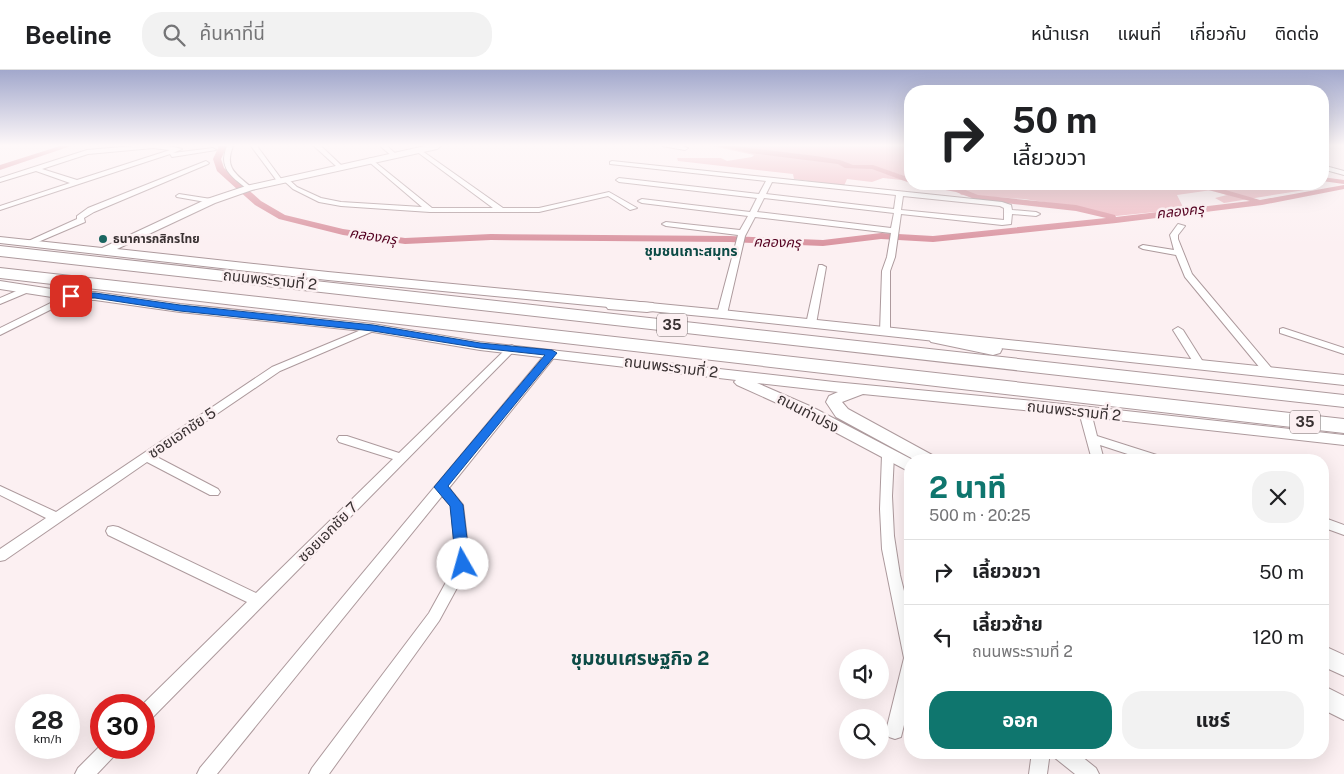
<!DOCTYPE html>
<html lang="th">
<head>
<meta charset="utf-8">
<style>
  body { margin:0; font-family:"Public Sans","Noto Sans Thai",sans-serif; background:#f2f2f2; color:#202124; height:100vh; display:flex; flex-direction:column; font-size:19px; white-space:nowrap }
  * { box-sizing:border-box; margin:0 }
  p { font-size:16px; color:#757577 }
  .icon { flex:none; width:28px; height:28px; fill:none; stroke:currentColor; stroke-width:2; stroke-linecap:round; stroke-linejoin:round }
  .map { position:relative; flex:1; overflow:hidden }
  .side { position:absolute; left:904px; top:384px; width:425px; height:305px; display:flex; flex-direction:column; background:#fff; border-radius:20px; box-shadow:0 5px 20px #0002 }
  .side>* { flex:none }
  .top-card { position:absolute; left:904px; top:15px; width:425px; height:105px; border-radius:20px; box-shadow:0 5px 20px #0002; background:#fff; color:#202124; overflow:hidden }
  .tools { position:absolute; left:839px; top:579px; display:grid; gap:10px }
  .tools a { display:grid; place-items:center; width:50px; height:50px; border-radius:50%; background:#fff; box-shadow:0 5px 20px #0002; font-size:25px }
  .speed { position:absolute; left:15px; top:624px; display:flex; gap:10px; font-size:25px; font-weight:700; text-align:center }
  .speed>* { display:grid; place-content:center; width:65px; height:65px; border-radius:50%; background:#fff; box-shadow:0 5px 20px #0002; line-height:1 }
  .speed small { font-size:12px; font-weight:400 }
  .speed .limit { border:8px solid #d22; background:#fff; color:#111 }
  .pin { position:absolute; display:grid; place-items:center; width:42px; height:42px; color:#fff; margin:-21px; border-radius:10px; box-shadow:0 2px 8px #0006 }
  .me { position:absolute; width:55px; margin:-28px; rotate:353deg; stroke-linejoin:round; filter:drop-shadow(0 0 4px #0008) }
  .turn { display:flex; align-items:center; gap:18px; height:105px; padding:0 25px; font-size:22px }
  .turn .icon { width:65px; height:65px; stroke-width:2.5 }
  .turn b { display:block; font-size:35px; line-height:42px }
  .round { display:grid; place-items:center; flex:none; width:52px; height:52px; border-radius:20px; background:#f2f2f2 }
  .summary { display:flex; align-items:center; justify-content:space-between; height:85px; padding:0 25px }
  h1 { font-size:30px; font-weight:700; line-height:38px; color:#0f766e }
  .button { display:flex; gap:10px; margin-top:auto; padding:10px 25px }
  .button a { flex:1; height:58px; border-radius:20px; background:#0f766e; color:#fff; font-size:20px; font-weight:700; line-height:58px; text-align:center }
  .button a+a { background:#f2f2f2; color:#202124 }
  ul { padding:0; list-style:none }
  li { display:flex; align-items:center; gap:15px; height:65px; padding:0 25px; border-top:1px solid #e0e0e0 }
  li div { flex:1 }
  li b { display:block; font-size:19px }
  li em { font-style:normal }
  header { display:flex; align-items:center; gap:30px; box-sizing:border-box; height:70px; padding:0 25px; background:#fff; border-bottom:1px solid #e0e0e0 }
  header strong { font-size:24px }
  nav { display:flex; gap:28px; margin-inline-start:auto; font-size:18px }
  .search { width:350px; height:45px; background:#f2f2f2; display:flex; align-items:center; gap:12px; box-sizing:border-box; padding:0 18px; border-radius:20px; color:#757577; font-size:19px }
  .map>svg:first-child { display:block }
</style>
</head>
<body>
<header>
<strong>Beeline</strong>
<div class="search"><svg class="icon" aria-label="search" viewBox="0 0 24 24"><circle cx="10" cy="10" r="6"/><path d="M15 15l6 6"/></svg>ค้นหาที่นี่</div>
<nav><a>หน้าแรก</a><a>แผนที่</a><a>เกี่ยวกับ</a><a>ติดต่อ</a></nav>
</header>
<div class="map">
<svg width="1344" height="704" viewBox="0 0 1344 704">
  <rect width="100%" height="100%" fill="#fcf0f2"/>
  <g fill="#edb7c0">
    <polygon points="712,76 910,76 910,111 883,108 872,112 847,109 844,116 794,109 793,104 678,91 677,88 721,88 727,91 752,87 754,85"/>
    <polygon points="928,114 1307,114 1317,118 1224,133 1215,128 1227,125 1212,120 1177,125 1184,139 1116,146 1089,139 1024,129 961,125 956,118"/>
  </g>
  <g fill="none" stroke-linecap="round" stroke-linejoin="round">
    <g fill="#da95a1" fill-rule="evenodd">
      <polygon points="60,76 71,76 0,100 0,95"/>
      <polygon points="219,76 227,76 221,89 224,98 244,116 261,131 285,145 343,159 405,168 491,164 730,166 823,170 881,163 933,166 1106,148 1076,141 977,130 956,122 924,116 923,114 939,114 958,117 978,125 1076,135 1115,145 1116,147 1250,131 1193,116 1192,114 1205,114 1260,130 1344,115 1344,119 1262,135 1116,153 933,172 881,169 823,176 730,172 491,170 405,174 343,165 279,149 255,135 238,120 217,101 213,89"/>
      <polygon points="717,76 734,76 816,86 840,90 853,95 873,95 910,108 910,113 872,99 845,98 838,94 751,83"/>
      <polygon points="1322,107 1344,110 1344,114 1322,111"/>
    </g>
    <defs>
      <g id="street">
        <path d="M133,76H169L182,79L173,83L213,78L216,80L172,87L170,84L0,140V136L70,113L36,101L0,112V108L87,80ZM153,78L170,80L77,110L42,99L88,84Z"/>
        <path d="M227,76H233C224,98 236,104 251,117V119H247C231,106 218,98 227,76Z"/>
        <polygon points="251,76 257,76 282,110 281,111 277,111"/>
        <polygon points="314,76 321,76 341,95 341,97 337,97"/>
        <polygon points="380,76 387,76 397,85 392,86"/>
        <polygon points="662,76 683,76 688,78 685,80"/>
        <polygon points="418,78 503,138 539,138 609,122 637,138 630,140 608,126 539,142 430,142 341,136 319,132 293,119 282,109 287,108 297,117 321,128 341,132 422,137 368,91 367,90 370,88 432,138 493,138 416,81 416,79"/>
        <polygon points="206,91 209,93 208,94 94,142 84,148 85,152 31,175 24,173 77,149 77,146 88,138"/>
        <path d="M612,91L1002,132L1011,135L1012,140L1036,142L1040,144L1036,146L1012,144L1011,154L1002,155L901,144L895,187L890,201V262L885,265L880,262L882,201L887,187L891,163L755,147L745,166L727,244L722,247L717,244L738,165L666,156L662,154L666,152L740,160L748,146L642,133L638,131L642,129L750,142L757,128L619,112L616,110L619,108L759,124L766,111L610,94V92ZM772,112L896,125L894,139L766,124ZM903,126L1000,136L1004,138V150L901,140ZM764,128L894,143L891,158L757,142Z"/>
        <polygon points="1322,95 1344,101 1344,105 1322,99"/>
        <polygon points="179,124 211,129 215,131 211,133 177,127 176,126"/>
        <polygon points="1178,154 1185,156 1178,165 1178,169 1192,204 1273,300 1274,302 1273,304 1265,304 1185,207 1176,185 1143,179 1139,177 1143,175 1174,180 1170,165"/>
        <polygon points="819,195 822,195 826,197 816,254 811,257 806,254"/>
        <polygon points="28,216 31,217 31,221 0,234 0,228"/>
        <polygon points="71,223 74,224 74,228 0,265 0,258"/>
        <polygon points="373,255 378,258 376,260 280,301 155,386 218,419 220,422 218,425 210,425 147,392 5,490 0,491 0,479 46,448 0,425 0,416 56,442 272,297"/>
        <polygon points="1178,257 1183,260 1205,295 1204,297 1200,298 1195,295 1173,260"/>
        <polygon points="1283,258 1344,278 1344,284 1280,263 1280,259"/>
        <polygon points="512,275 517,278 515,280 150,650 144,652 144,635 142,635 247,532 108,465 106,461 108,457 113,456 118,457 256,523 393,389 339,372 337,369 339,366 347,366 399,383 509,276"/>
        <polygon points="552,280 556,281 557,283 556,285 449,418 463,435 470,494 439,551 329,704 309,704 312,698 429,543 456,494 451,436 442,426 217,704 197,704 200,698 548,281"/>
        <polygon points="1085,339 1091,342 1097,366 1163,387 1165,390 1146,390 1100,375 1104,390 1092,390 1079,342"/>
        <polygon points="888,381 894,385 892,426 894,466 900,505 910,545 910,631 901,667 895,669 889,667 886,661 904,588 882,479 880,439 882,385"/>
        <polygon points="1322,447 1344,455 1344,465 1322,457"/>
        <polygon points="101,675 101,678 119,678 116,684 97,704 75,704 78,698"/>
        <polygon points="1032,682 1050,682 1047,704 1029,704"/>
        <polygon points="1052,682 1076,682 1096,698 1099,704 1075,704 1055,688"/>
      </g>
      <g id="secondary">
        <polygon points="425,76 441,76 437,79 252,120 215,133 117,179 328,202 722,240 1344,305 1344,315 722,248 328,210 0,173 0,167 102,178 207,129 246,116"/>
        <polygon points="0,211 71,222 95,222 180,234 373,254 480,272 834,312 1044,332 1344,365 1344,375 1044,342 863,324 842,332 848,339 934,386 937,390 915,390 836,347 826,332 829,326 838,322 757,313 812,337 913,390 910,390 910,402 801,344 737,315 734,312 736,310 480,280 373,262 180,242 95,230 71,230 0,219"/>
        <polygon points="1322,575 1344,585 1344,606 1322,596"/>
        <polygon points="1322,615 1344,626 1344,650 1322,639"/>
      </g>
      <g id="highway">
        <polygon points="0,176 1344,325 1344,337 0,186"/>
        <polygon points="0,198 1344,349 1344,363 0,208"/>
        <polygon points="614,230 653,233 656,237 653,241 647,242 608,239 605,235 608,231"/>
        <polygon points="937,263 1000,275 1002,279 1000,283 993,285 931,272 928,268 931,264"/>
      </g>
    </defs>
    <use href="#street" stroke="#ad9a9d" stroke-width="2"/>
    <use href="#secondary" stroke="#ad9a9d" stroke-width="2"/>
    <use href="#highway" stroke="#ad9a9d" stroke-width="2"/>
    <use href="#street" fill="#fff" fill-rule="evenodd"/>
    <use href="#secondary" fill="#fff" fill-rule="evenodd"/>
    <use href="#highway" fill="#fff" fill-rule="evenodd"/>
  </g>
  <linearGradient id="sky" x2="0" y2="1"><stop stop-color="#a2a8cc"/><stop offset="0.43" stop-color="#fef8f9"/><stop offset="1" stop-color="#fef8f9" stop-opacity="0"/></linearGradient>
  <rect width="1344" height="175" fill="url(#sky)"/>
  <polygon fill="#1a73e8" stroke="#114b97" points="71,223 95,223 180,235 373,255 480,273 552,280 557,283 448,416 463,435 470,494 468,498 463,499 458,498 456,494 450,436 434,417 545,285 480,278 373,261 180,241 95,228 68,228 67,226"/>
  <circle fill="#1b6661" stroke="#fcf0f2" stroke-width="2" cx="103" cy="169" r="5"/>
  <g text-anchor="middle" stroke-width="5" stroke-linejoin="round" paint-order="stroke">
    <g font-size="12" font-weight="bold" fill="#383031" stroke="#fcf0f2" text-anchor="start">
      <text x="113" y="173">ธนาคารกสิกรไทย</text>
    </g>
    <g font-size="14" font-style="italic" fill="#540020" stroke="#fcf0f2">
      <text transform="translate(1180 141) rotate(-6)" y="5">คลองครุ</text>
      <text transform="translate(373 166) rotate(9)" y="5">คลองครุ</text>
      <text transform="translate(777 172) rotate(1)" y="5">คลองครุ</text>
    </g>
    <g font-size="14" font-weight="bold" fill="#0c4b46" stroke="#fcf0f2">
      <text x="691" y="186">ชุมชนเกาะสมุทร</text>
    </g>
    <g fill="#fcf0f2" stroke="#736a6b" stroke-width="1">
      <rect x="657" y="243.5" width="30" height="23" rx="4"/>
      <rect x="1290" y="340.5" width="30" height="23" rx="4"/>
    </g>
    <g font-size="14" font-weight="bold" fill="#383031">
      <text x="672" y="260">35</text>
      <text x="1305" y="357">35</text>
    </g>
    <g font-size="15" fill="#383031" stroke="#fcf0f2">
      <text transform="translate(270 210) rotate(6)" y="5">ถนนพระรามที่ 2</text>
      <text transform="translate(671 297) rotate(7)" y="5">ถนนพระรามที่ 2</text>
      <text transform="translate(1074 341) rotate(6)" y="5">ถนนพระรามที่ 2</text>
      <text transform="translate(808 343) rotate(28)" y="5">ถนนท่าปรง</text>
      <text transform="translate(182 363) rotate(-34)" y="5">ซอยเอกชัย 5</text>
      <text transform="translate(328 462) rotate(-45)" y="5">ซอยเอกชัย 7</text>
    </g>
    <g font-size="19" font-weight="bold" fill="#0c4b46" stroke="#fcf0f2">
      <text x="640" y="595">ชุมชนเศรษฐกิจ 2</text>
    </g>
  </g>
</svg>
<div class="tools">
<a><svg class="icon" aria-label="sound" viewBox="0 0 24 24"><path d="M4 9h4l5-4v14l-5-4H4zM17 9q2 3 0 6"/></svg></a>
<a><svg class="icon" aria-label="search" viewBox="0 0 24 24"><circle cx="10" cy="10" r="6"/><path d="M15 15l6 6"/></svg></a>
</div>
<div class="speed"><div>28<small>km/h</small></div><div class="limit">30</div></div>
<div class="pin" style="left:71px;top:226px;background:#d93025"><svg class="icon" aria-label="arrive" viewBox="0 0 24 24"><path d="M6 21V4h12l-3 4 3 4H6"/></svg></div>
<svg class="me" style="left:463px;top:494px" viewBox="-20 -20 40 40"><circle r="19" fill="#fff"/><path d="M0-13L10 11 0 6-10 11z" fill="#1a73e8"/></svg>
<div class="top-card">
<div class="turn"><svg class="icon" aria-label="right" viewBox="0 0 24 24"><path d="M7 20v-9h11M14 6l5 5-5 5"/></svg><div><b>50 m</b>เลี้ยวขวา</div></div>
</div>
<section class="side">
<div class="summary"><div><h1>2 นาที</h1><p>500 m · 20:25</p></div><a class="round"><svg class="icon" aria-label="close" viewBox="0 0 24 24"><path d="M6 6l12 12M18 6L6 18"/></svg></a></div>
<ul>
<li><svg class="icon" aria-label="right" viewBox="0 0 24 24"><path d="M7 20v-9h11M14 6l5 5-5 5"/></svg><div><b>เลี้ยวขวา</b></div><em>50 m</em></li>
<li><svg class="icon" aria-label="left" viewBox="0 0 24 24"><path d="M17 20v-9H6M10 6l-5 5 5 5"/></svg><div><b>เลี้ยวซ้าย</b><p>ถนนพระรามที่ 2</p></div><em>120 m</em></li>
</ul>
<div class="button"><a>ออก</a><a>แชร์</a></div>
</section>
</div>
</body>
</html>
